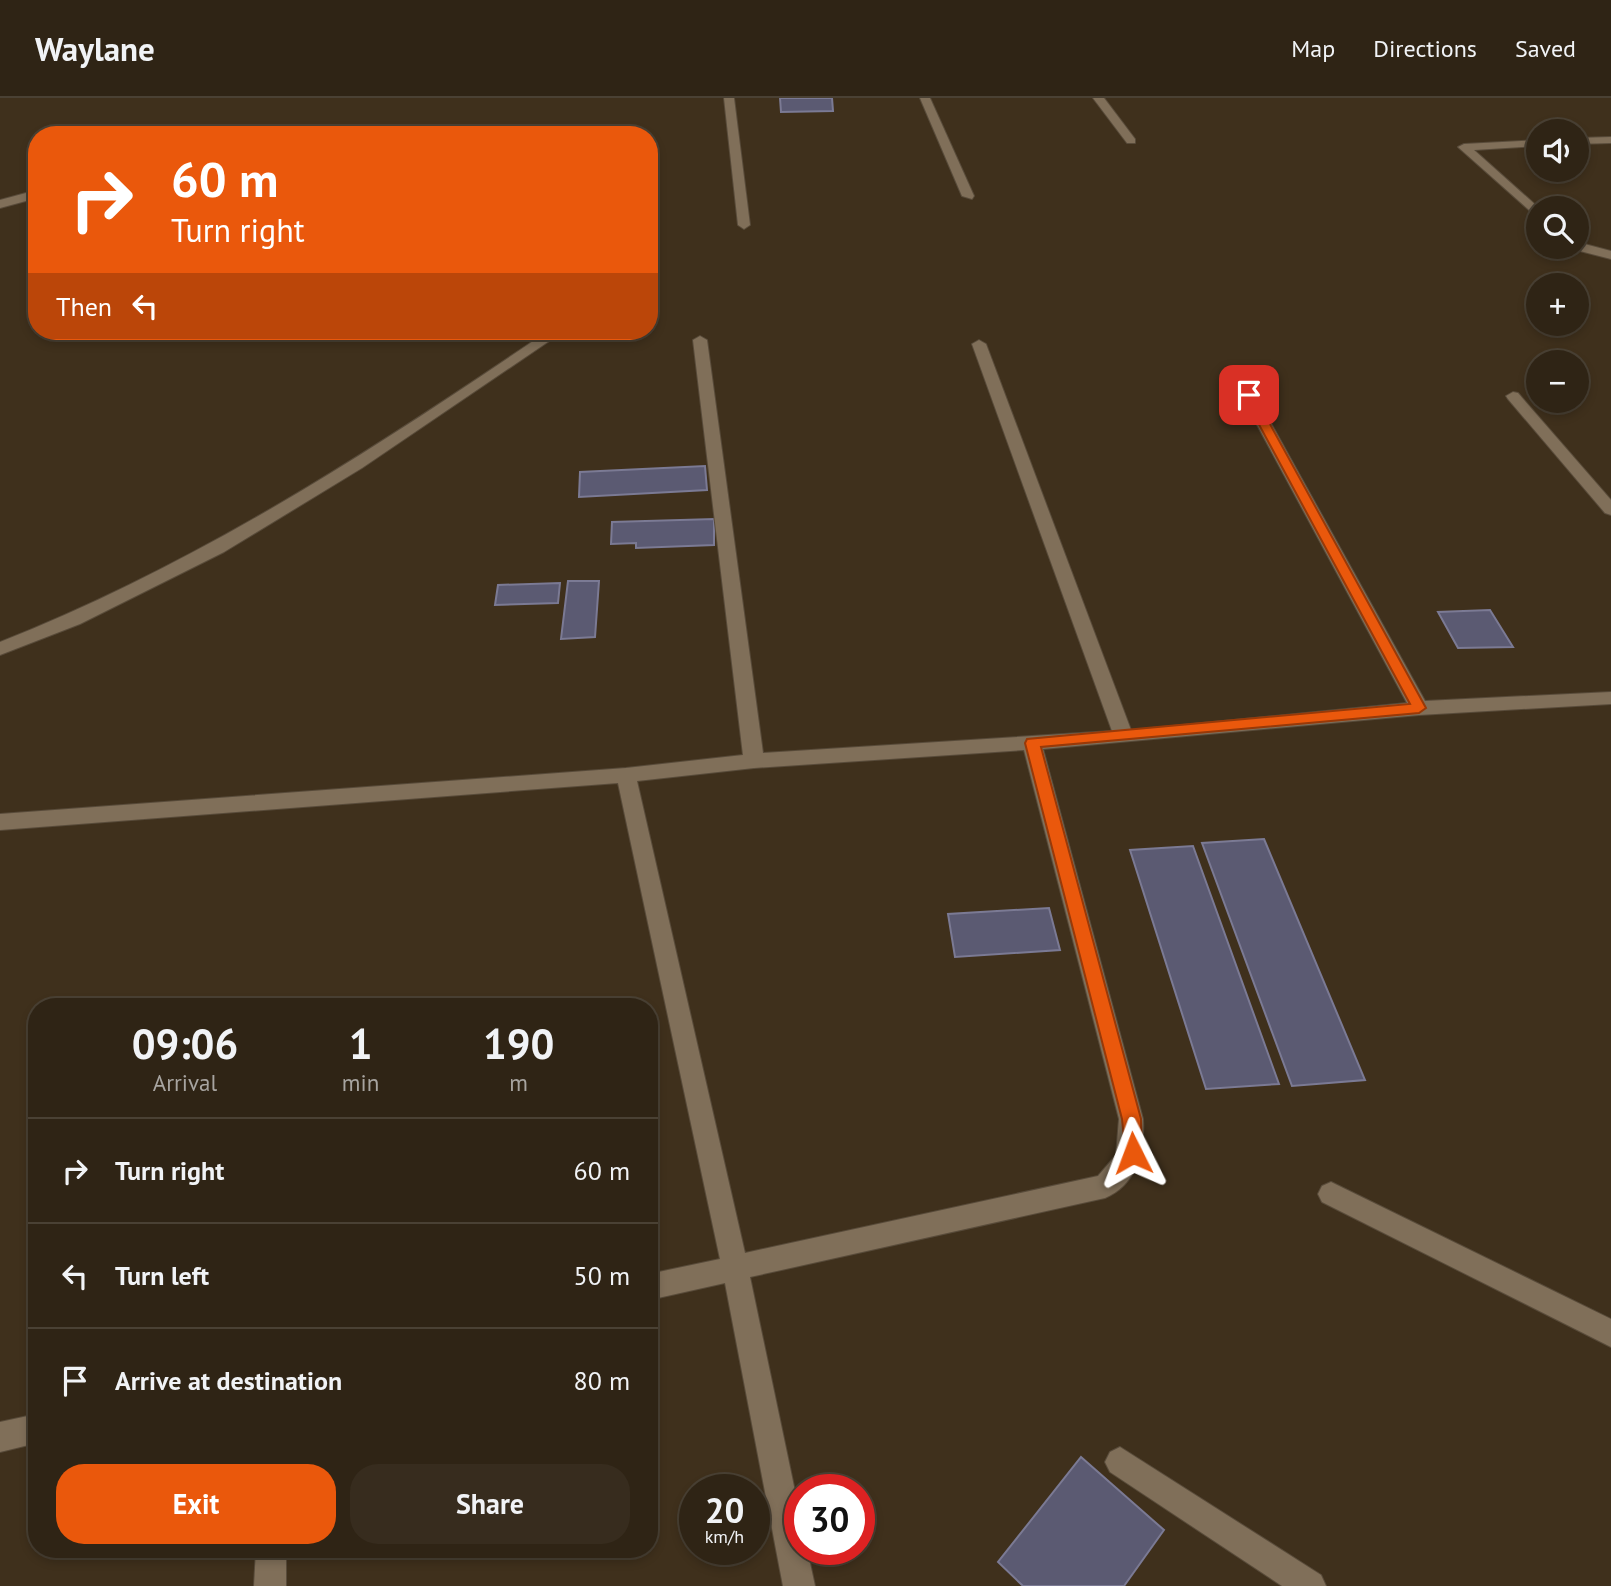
<!DOCTYPE html>
<html lang="en">
<head>
<meta charset="utf-8">
<style>
  body { margin:0; font-family:"PT Sans",sans-serif; background:#372c1e; color:#f1f3f6; height:100vh; display:flex; flex-direction:column; font-size:26px; white-space:nowrap }
  * { box-sizing:border-box; margin:0 }
  p { font-size:23px; color:#a7a4a0 }
  .icon { flex:none; width:38px; height:38px; fill:none; stroke:currentColor; stroke-width:2; stroke-linecap:round; stroke-linejoin:round }
  .map { position:relative; flex:1; overflow:hidden }
  .panel { position:absolute; left:28px; top:900px; width:630px; height:560px; display:flex; flex-direction:column; background:#2f2415; border-radius:28px; box-shadow:0 4px 10px #0003,0 0 0 2px #4a4134 }
  .panel>* { flex:none }
  .hud { position:absolute; left:28px; top:28px; width:630px; height:214px; border-radius:28px; box-shadow:0 4px 10px #0003,0 0 0 2px #4a4134; background:#ea580c; color:#fff; overflow:hidden }
  .controls { position:absolute; left:1526px; top:21px; display:grid; gap:14px }
  .controls a { display:grid; place-items:center; width:63px; height:63px; border-radius:50%; background:#2f2415; box-shadow:0 4px 10px #0003,0 0 0 2px #4a4134; font-size:35px }
  .speed { position:absolute; left:679px; top:1376px; display:flex; gap:14px; font-size:35px; font-weight:700; text-align:center }
  .speed>* { display:grid; place-content:center; width:91px; height:91px; border-radius:50%; background:#2f2415; box-shadow:0 4px 10px #0003,0 0 0 2px #4a4134; line-height:1 }
  .speed small { font-size:18px; font-weight:400 }
  .speed .limit { border:10px solid #d22; background:#fff; color:#111 }
  .pin { position:absolute; display:grid; place-items:center; width:60px; height:60px; color:#fff; margin:-30px; border-radius:14px; box-shadow:0 4px 10px #0006 }
  .me { position:absolute; width:77px; margin:-38px; rotate:357deg; stroke-linejoin:round; filter:drop-shadow(0 0 5px #0008) }
  .turn { display:flex; align-items:center; gap:24px; height:147px; padding:0 28px; font-size:32px }
  .turn .icon { width:91px; height:91px; stroke-width:2.5 }
  .turn b { display:block; font-size:49px; line-height:60px }
  .then { display:flex; align-items:center; height:66px; padding:0 28px; background:#0003; gap:14px; font-size:26px }
  .eta { display:flex; justify-content:space-evenly; align-items:center; height:119px; text-align:center }
  .eta b { font-size:42px; font-weight:700; line-height:49px }
  .button { display:flex; gap:14px; margin-top:auto; padding:14px 28px }
  .button a { flex:1; height:80px; border-radius:28px; background:#ea580c; color:#fff; font-size:28px; font-weight:700; line-height:80px; text-align:center }
  .button a+a { background:#372c1e; color:#f1f3f6 }
  ul { padding:0; list-style:none }
  li { display:flex; align-items:center; gap:21px; height:105px; padding:0 28px; border-top:2px solid #4a4134 }
  li div { flex:1 }
  li b { display:block; font-size:26px }
  li em { font-style:normal }
  header { display:flex; align-items:center; gap:42px; box-sizing:border-box; height:98px; padding:0 35px; background:#2f2415; border-bottom:2px solid #4a4134 }
  header strong { font-size:33px }
  nav { display:flex; gap:38px; margin-inline-start:auto; font-size:24px }
  .map>svg:first-child { display:block }
</style>
</head>
<body>
<header>
<strong>Waylane</strong>
<nav><a>Map</a><a>Directions</a><a>Saved</a></nav>
</header>
<div class="map">
<svg width="1611" height="1488" viewBox="0 0 1611 1488">
  <rect width="100%" height="100%" fill="#3f301c"/>
  <g fill="#5b5a72" stroke="#7b7a94" stroke-width="2">
    <polygon points="780,0 832,0 833,13 781,14"/>
    <polygon points="705,368 707,392 579,399 580,374"/>
    <polygon points="714,421 714,447 636,450 636,445 611,446 612,424"/>
    <polygon points="568,483 599,483 595,539 561,541"/>
    <polygon points="560,485 558,505 495,507 498,487"/>
    <polygon points="1490,512 1513,549 1458,550 1438,514"/>
    <polygon points="1264,741 1365,982 1292,988 1202,745"/>
    <polygon points="1193,748 1279,986 1206,991 1130,752"/>
    <polygon points="1049,810 1060,852 955,859 948,816"/>
    <polygon points="1081,1359 1164,1432 1124,1488 1023,1488 998,1464"/>
  </g>
  <g fill="none" stroke-linecap="round" stroke-linejoin="round">
    <defs>
      <g id="lane">
        <polygon points="37,92 37,100 0,110 0,102"/>
        <path d="M548,233H564L362,370L224,454L80,526L0,557V544C198,466 373,352 548,233Z"/>
      </g>
      <g id="street">
        <polygon points="724,0 734,0 750,127 744,131 738,127"/>
        <polygon points="920,0 930,0 974,98 972,101 962,98"/>
        <polygon points="1093,0 1104,0 1135,41 1135,45 1127,45"/>
        <polygon points="1611,39 1611,45 1577,46 1577,40"/>
        <polygon points="1538,42 1538,48 1474,52 1539,110 1538,120 1458,49 1464,46"/>
        <polygon points="1577,144 1611,153 1611,161 1572,151"/>
        <path d="M700,238L707,242L763,655L1112,633L972,246L979,242L986,246L1131,632L1407,605L1228,273L1235,269L1242,273L1425,603L1611,594V606L1419,617L1043,651L1143,1021C1145,1052 1137,1087 1105,1100L750,1179L800,1417V1451H807L815,1488H783L725,1185L649,1202V1176L720,1161L618,685L0,732V716L626,670L743,657L693,242ZM1024,652L1119,1021L1116,1057L1098,1078L745,1155L637,683L754,670Z"/>
        <polygon points="1513,294 1518,295 1611,402 1611,417 1605,415 1508,301 1506,298"/>
        <polygon points="1331,1084 1611,1221 1611,1249 1322,1104 1318,1096 1322,1088"/>
        <polygon points="37,1316 37,1345 0,1354 0,1324"/>
        <polygon points="1120,1349 1321,1477 1326,1488 1282,1488 1110,1374 1105,1364 1110,1354"/>
        <polygon points="256,1451 286,1451 286,1488 254,1488"/>
      </g>
    </defs>
    <use href="#lane" stroke="#584b3a" stroke-width="2"/>
    <use href="#street" stroke="#584b3a" stroke-width="2"/>
    <use href="#lane" fill="#806f59" fill-rule="evenodd"/>
    <use href="#street" fill="#806f59" fill-rule="evenodd"/>
  </g>
  <polygon fill="#ea580c" stroke="#983908" stroke-width="2" points="1249,293 1254,297 1426,610 1419,615 1041,649 1141,1021 1142,1055 1139,1061 1133,1063 1126,1061 1122,1021 1025,645 1027,641 1410,606 1243,297"/>
</svg>
<div class="controls">
<a><svg class="icon" aria-label="sound" viewBox="0 0 24 24"><path d="M4 9h4l5-4v14l-5-4H4zM17 9q2 3 0 6"/></svg></a>
<a><svg class="icon" aria-label="search" viewBox="0 0 24 24"><circle cx="10" cy="10" r="6"/><path d="M15 15l6 6"/></svg></a>
<a>+</a>
<a>−</a>
</div>
<div class="speed"><div>20<small>km/h</small></div><div class="limit">30</div></div>
<div class="pin" style="left:1249px;top:297px;background:#d93025"><svg class="icon" aria-label="arrive" viewBox="0 0 24 24"><path d="M6 21V4h12l-3 4 3 4H6"/></svg></div>
<svg class="me" style="left:1133px;top:1055px" viewBox="-20 -20 40 40"><path d="M0-17L14 15 0 8-14 15z" fill="#ea580c" stroke="#fff" stroke-width="4"/></svg>
<div class="hud">
<div class="turn"><svg class="icon" aria-label="right" viewBox="0 0 24 24"><path d="M7 20v-9h11M14 6l5 5-5 5"/></svg><div><b>60 m</b>Turn right</div></div>
<div class="then">Then<svg class="icon" aria-label="left" viewBox="0 0 24 24"><path d="M17 20v-9H6M10 6l-5 5 5 5"/></svg></div>
</div>
<section class="panel">
<div class="eta">
<div><b>09:06</b><p>Arrival</p></div>
<div><b>1</b><p>min</p></div>
<div><b>190</b><p>m</p></div>
</div>
<ul>
<li><svg class="icon" aria-label="right" viewBox="0 0 24 24"><path d="M7 20v-9h11M14 6l5 5-5 5"/></svg><div><b>Turn right</b></div><em>60 m</em></li>
<li><svg class="icon" aria-label="left" viewBox="0 0 24 24"><path d="M17 20v-9H6M10 6l-5 5 5 5"/></svg><div><b>Turn left</b></div><em>50 m</em></li>
<li><svg class="icon" aria-label="arrive" viewBox="0 0 24 24"><path d="M6 21V4h12l-3 4 3 4H6"/></svg><div><b>Arrive at destination</b></div><em>80 m</em></li>
</ul>
<div class="button"><a>Exit</a><a>Share</a></div>
</section>
</div>
</body>
</html>
